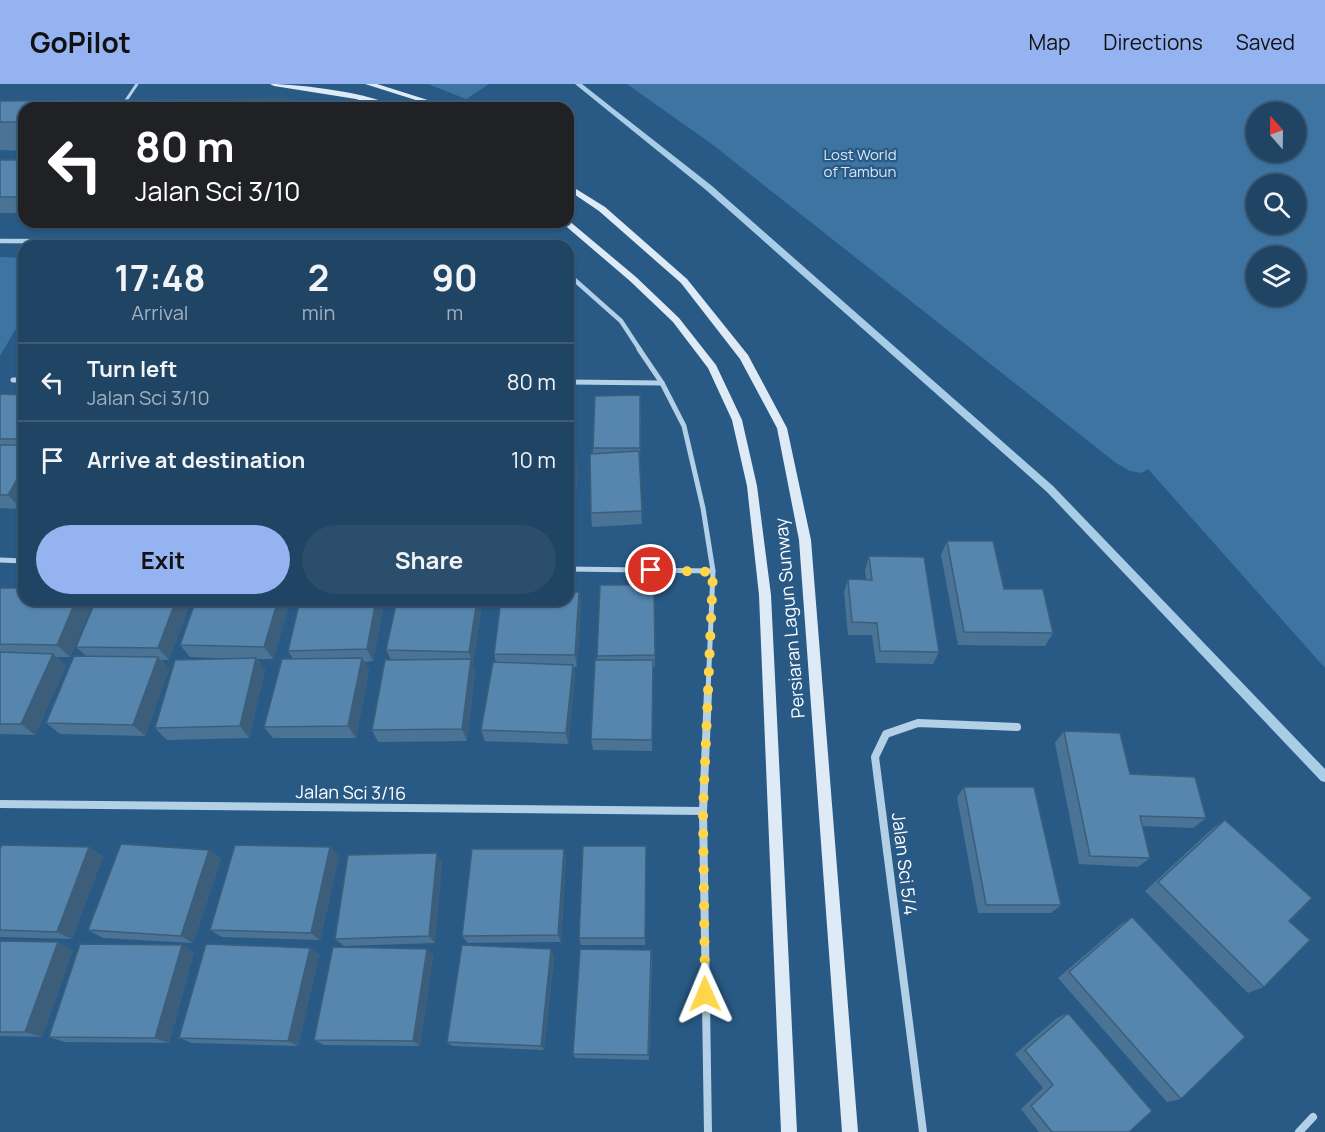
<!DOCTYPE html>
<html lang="en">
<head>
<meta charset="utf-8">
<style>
  body { margin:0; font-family:Manrope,sans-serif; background:#2c4e6d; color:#f1f3f6; height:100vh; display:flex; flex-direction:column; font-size:22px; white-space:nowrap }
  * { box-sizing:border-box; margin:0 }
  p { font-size:20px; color:#a1b0bf }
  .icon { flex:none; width:33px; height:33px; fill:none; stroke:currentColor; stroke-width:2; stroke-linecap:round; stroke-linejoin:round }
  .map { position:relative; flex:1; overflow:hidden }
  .panel { position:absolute; left:18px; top:156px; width:556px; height:366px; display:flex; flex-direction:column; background:#1f4464; border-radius:18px; box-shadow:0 2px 4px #0004,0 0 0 2px #3c5c78 }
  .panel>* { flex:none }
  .guide { position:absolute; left:18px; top:18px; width:556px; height:126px; border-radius:18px; box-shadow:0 2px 4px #0004,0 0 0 2px #3c5c78; background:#202124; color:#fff; overflow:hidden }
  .needle { width:39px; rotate:340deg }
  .tools { position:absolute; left:1246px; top:18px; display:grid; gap:12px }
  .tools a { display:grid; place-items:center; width:60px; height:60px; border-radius:50%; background:#1f4464; box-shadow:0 2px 4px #0004,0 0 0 2px #3c5c78; font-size:30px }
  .pin { position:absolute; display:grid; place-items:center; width:51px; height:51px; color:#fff; margin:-26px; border:3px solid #fff; border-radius:50%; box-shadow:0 2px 6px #0007 }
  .me { position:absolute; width:66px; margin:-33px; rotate:359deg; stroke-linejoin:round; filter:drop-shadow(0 0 4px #0008) }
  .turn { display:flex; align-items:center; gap:21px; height:126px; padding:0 18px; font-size:27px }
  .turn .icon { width:78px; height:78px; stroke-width:2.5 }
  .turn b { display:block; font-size:42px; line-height:51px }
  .eta { display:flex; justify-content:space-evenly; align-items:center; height:102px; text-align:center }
  .eta b { font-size:36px; font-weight:700; line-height:42px }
  .action { display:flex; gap:12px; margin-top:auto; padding:12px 18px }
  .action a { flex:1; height:69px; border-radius:36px; background:#95b2f1; color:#111; font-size:24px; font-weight:700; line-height:69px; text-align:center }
  .action a+a { background:#2c4e6d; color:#f1f3f6 }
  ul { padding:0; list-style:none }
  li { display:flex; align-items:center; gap:18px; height:78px; padding:0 18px; border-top:2px solid #3c5c78 }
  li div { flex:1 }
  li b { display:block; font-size:22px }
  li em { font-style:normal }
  header { display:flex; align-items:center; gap:36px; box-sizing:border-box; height:84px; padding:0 30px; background:#95b2f1; color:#111 }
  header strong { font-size:28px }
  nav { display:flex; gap:33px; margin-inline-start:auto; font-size:21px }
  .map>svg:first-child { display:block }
</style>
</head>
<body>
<header>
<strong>GoPilot</strong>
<nav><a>Map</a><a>Directions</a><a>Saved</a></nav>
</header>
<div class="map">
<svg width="1325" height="1048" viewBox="0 0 1325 1048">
  <rect width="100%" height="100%" fill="#295a85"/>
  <g fill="#3e74a1" fill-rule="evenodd">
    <polygon points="428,0 489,0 466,15"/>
    <path d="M627,0H1325V584L1148,385L1142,389L1130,387L1116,379L713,61ZM1257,28H1296V68H1257ZM1296,100V140H1257V100ZM1257,172H1296V212H1257Z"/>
    <polygon points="0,173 24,174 24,231 0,272"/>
  </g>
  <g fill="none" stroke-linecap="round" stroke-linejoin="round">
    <polygon fill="#a9cce7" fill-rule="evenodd" points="575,0 582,0 712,102 1053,402 1325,685 1325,698 1321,697 1047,408 706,106"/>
    <polyline stroke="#b4d0e7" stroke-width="3" points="121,24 137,0"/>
    <g stroke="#b4d0e7" stroke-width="4.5">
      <polyline points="0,157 490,159 505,162"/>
      <polyline points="568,190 621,237 640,266"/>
    </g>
    <g stroke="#b4d0e7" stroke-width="5">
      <polyline points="639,265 662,299 684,342 703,424 713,487 708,608"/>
      <polyline points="13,296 24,296"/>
      <polyline points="568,298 662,299"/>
      <polyline points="0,476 24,477"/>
      <polyline points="568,485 713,487"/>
    </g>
    <g stroke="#b4d0e7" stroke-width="8">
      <polyline points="0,720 703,727"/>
      <polyline points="708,1048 703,727 708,607"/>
      <polyline points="923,1048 875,673 886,650 918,639 1017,643"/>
      <polyline points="1299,1048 1313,1033"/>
    </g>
    <g fill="#deebf7" fill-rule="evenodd">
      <path d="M270,0C299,0 374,9 397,24H385L356,15L274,2Z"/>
      <polygon points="365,0 377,0 453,24 441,24"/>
      <polygon points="568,100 605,123 687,195 748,271 787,344 811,456 858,1048 842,1048 799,456 777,344 740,275 681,199 599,127 568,106"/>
      <polygon points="568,136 636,193 679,234 716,281 742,336 757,402 771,511 797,1048 781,1048 759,511 747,402 732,336 708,284 673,238 630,197 561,138 568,138"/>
    </g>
  </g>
  <g fill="#4a7396">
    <polygon points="0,17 24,24 24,67 0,66"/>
    <rect x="0" y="76" width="24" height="53"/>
    <polygon points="0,310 24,311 24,419 21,425 0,424"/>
    <polygon points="574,315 575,330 573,372 578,387 573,432 568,432 568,316"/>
    <polygon points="641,326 640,378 639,378 642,440 592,443 591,429 593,364"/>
    <polygon points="947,457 1004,505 1053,549 1045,562 958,561 941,471"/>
    <polygon points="869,472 939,568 933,580 876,579 872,551 848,551 844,508 848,495 866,496 865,486"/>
    <polygon points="654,501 655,583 653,583 652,667 593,666 591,655 597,572"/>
    <polygon points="0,504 76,516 92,516 93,517 70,573 56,573 66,582 35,651 0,650"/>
    <polygon points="579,508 581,521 577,583 574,583 575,593 568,660 485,657 481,646 496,579 494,570"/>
    <polygon points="96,516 191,516 169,576 161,576 169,585 145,652 60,650 46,639 86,572 76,563"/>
    <polygon points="300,516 383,516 384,518 373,577 364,578 369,586 356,654 273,654 264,643 293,575 288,567"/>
    <polygon points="397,516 481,516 482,520 473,580 472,580 475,587 467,657 378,658 372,646 391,576 386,566"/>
    <polygon points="290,518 273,575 257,575 265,586 249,654 167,656 155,644 245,575 190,573 180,561"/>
    <polygon points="1064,647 1130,690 1206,734 1193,744 1142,742 1150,774 1138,783 1079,780 1055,659"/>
    <polygon points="964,703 1061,821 1051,829 978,829 957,713"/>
    <polygon points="1225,736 1289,837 1264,903 1248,909 1145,807 1212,745"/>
    <polygon points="646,762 645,861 581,861 579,854"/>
    <polygon points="89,763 103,772 72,855 0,853 0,765"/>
    <polygon points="564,765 566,774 561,858 468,859 462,852"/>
    <polygon points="209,766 221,775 193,859 103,854 88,846"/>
    <polygon points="339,772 320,856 222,853 210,846"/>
    <polygon points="442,778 435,859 344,862 335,855"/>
    <polygon points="1132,833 1181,1015 1167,1018 1058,894 1120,841"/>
    <polygon points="0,857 73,866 42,953 0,952"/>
    <polygon points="310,864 319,871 298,962 192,959 179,954"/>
    <polygon points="194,868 169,959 65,958 49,953"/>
    <polygon points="433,871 420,962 324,961 314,956"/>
    <polygon points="554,872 544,966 452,962 447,958"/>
    <polygon points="652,873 649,976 575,974 573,970"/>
    <polygon points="1068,929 1129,1048 1039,1048 1021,1025 1043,1004 1015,970 1057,934"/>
  </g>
  <g fill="#3c5e7a">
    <polygon points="574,315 575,330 572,380 570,366"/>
    <polygon points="576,372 578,387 573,432 571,418"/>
    <polygon points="24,383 24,419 21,425 8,411"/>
    <polygon points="579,508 581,521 577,583 575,571"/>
    <polygon points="76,516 92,516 93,517 70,573 57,561"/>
    <polygon points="176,516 191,516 169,576 158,564"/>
    <polygon points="278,516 288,516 290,518 273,575 264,563"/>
    <polygon points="376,516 383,516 384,518 373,577 367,565"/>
    <polygon points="477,516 481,516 482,520 473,580 469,568"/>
    <polygon points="53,570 66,582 35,651 21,640"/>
    <polygon points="158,573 169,585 145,652 133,641"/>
    <polygon points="256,574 265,586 249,654 240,642"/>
    <polygon points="362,574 369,586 356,654 348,642"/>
    <polygon points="471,575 475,587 467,657 462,645"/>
    <polygon points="573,581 575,593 568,660 566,649"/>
    <polygon points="89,763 103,772 72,855 57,848"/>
    <polygon points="330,763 339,772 320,856 311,849"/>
    <polygon points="564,765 566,774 561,858 558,851"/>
    <polygon points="209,766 221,775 193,859 181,852"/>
    <polygon points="437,769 442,778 435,859 429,852"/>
    <polygon points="58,858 73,866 42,953 25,948"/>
    <polygon points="182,861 194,868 169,959 155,954"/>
    <polygon points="310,864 319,871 298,962 288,957"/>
    <polygon points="427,865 433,871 420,962 413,957"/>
    <polygon points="551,865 554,872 544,966 541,962"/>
  </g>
  <g fill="#5686ae" stroke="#3c5e7a" stroke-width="1.5">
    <polygon points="288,15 325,24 24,24 24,38 0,38 0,17"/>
    <rect x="0" y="76" width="24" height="37"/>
    <polygon points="0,310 24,311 24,355 0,355"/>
    <polygon points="640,311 640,364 593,364 595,312"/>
    <polygon points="574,315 570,366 568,366 568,316"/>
    <polygon points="0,361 24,361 24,383 8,411 0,411"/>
    <polygon points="639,367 642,427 591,429 590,370"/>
    <polygon points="568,372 576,372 571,418 568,418"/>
    <polygon points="947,457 993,457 1004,505 1043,505 1053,549 964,548"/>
    <polygon points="869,472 924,473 939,568 880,567 877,539 852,538 848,495 872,496"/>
    <polygon points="600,501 654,501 655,571 597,572"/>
    <polygon points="0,504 24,504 24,516 76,516 57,561 0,560"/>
    <polygon points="568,508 579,508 575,571 494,570 501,516 568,516"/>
    <polygon points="96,516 176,516 158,564 76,563"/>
    <polygon points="196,516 278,516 264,563 180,561"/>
    <polygon points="300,516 376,516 367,565 288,567"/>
    <polygon points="397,516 477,516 469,568 386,566"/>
    <polygon points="0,568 53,570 21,640 0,640"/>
    <polygon points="74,572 158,573 133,641 46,639"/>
    <polygon points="256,574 240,642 155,644 175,576"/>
    <polygon points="362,574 348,642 264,643 282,575"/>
    <polygon points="471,575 462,645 372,646 385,576"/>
    <polygon points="595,576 653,576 652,656 591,655"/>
    <polygon points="493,578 573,581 566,649 481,646"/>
    <polygon points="1064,647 1120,649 1130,690 1195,693 1206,734 1140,732 1150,774 1090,772"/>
    <polygon points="964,703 1034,703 1061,821 986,821"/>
    <polygon points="1225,736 1312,814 1289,837 1310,856 1264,903 1158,798"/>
    <polygon points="121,760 209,766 181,852 88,846"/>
    <polygon points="2,761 89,763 57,848 0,846 0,765"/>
    <polygon points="235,761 330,763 311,849 210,846"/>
    <polygon points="583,762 646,762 645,854 579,854"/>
    <polygon points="472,765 564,765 558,851 462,852"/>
    <polygon points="437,769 429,852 335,855 348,771"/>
    <polygon points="1132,833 1245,953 1181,1015 1069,888"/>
    <polygon points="0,857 58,858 25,948 0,948"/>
    <polygon points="80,860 182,861 155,954 49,953"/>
    <polygon points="206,860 310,864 288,957 179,954"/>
    <polygon points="462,861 551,865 541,962 447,958"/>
    <polygon points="333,863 427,865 413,957 314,956"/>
    <polygon points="580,865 651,866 648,971 573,970"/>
    <polygon points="1068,929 1152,1027 1129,1048 1052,1048 1031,1022 1053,1001 1025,966"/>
  </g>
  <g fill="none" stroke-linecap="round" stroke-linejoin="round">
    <polyline stroke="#ffd54a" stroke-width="10" stroke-dasharray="0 18" points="651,486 713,488 703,727 705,910"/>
  </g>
  <g text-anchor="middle" stroke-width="4.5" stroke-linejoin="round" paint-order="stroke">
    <g font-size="15" fill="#d7e8f6" stroke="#295a85">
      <text x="860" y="76">Lost World<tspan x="860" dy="17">of Tambun</tspan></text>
    </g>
    <g font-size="18" fill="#fff" stroke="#295a85">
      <text transform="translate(790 534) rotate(-95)" y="6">Persiaran Lagun Sunway</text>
      <text transform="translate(351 709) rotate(1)" y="6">Jalan Sci 3/16</text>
      <text transform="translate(904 780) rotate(83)" y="6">Jalan Sci 5/4</text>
    </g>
  </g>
</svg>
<div class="tools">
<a><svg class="needle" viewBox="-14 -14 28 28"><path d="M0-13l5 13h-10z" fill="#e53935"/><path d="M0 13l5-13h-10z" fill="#a1b0bf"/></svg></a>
<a><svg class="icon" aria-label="search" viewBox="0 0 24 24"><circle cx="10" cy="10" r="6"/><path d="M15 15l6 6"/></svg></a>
<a><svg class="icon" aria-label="layers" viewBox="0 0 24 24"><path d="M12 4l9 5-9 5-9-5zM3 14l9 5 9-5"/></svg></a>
</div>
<div class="pin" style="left:651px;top:486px;background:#d93025"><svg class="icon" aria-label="arrive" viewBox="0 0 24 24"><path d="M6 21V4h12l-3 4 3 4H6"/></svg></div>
<svg class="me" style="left:705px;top:910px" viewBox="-20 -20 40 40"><path d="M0-17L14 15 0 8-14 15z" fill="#ffd54a" stroke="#fff" stroke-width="4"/></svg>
<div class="guide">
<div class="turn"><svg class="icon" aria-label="left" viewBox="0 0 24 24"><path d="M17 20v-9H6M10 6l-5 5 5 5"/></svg><div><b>80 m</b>Jalan Sci 3/10</div></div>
</div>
<section class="panel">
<div class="eta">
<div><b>17:48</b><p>Arrival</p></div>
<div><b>2</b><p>min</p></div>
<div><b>90</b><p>m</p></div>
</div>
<ul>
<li><svg class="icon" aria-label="left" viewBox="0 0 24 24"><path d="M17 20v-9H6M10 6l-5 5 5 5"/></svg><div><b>Turn left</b><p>Jalan Sci 3/10</p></div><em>80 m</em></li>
<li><svg class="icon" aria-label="arrive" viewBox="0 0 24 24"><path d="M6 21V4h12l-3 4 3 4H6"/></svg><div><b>Arrive at destination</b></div><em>10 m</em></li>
</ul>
<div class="action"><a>Exit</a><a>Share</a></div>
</section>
</div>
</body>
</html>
